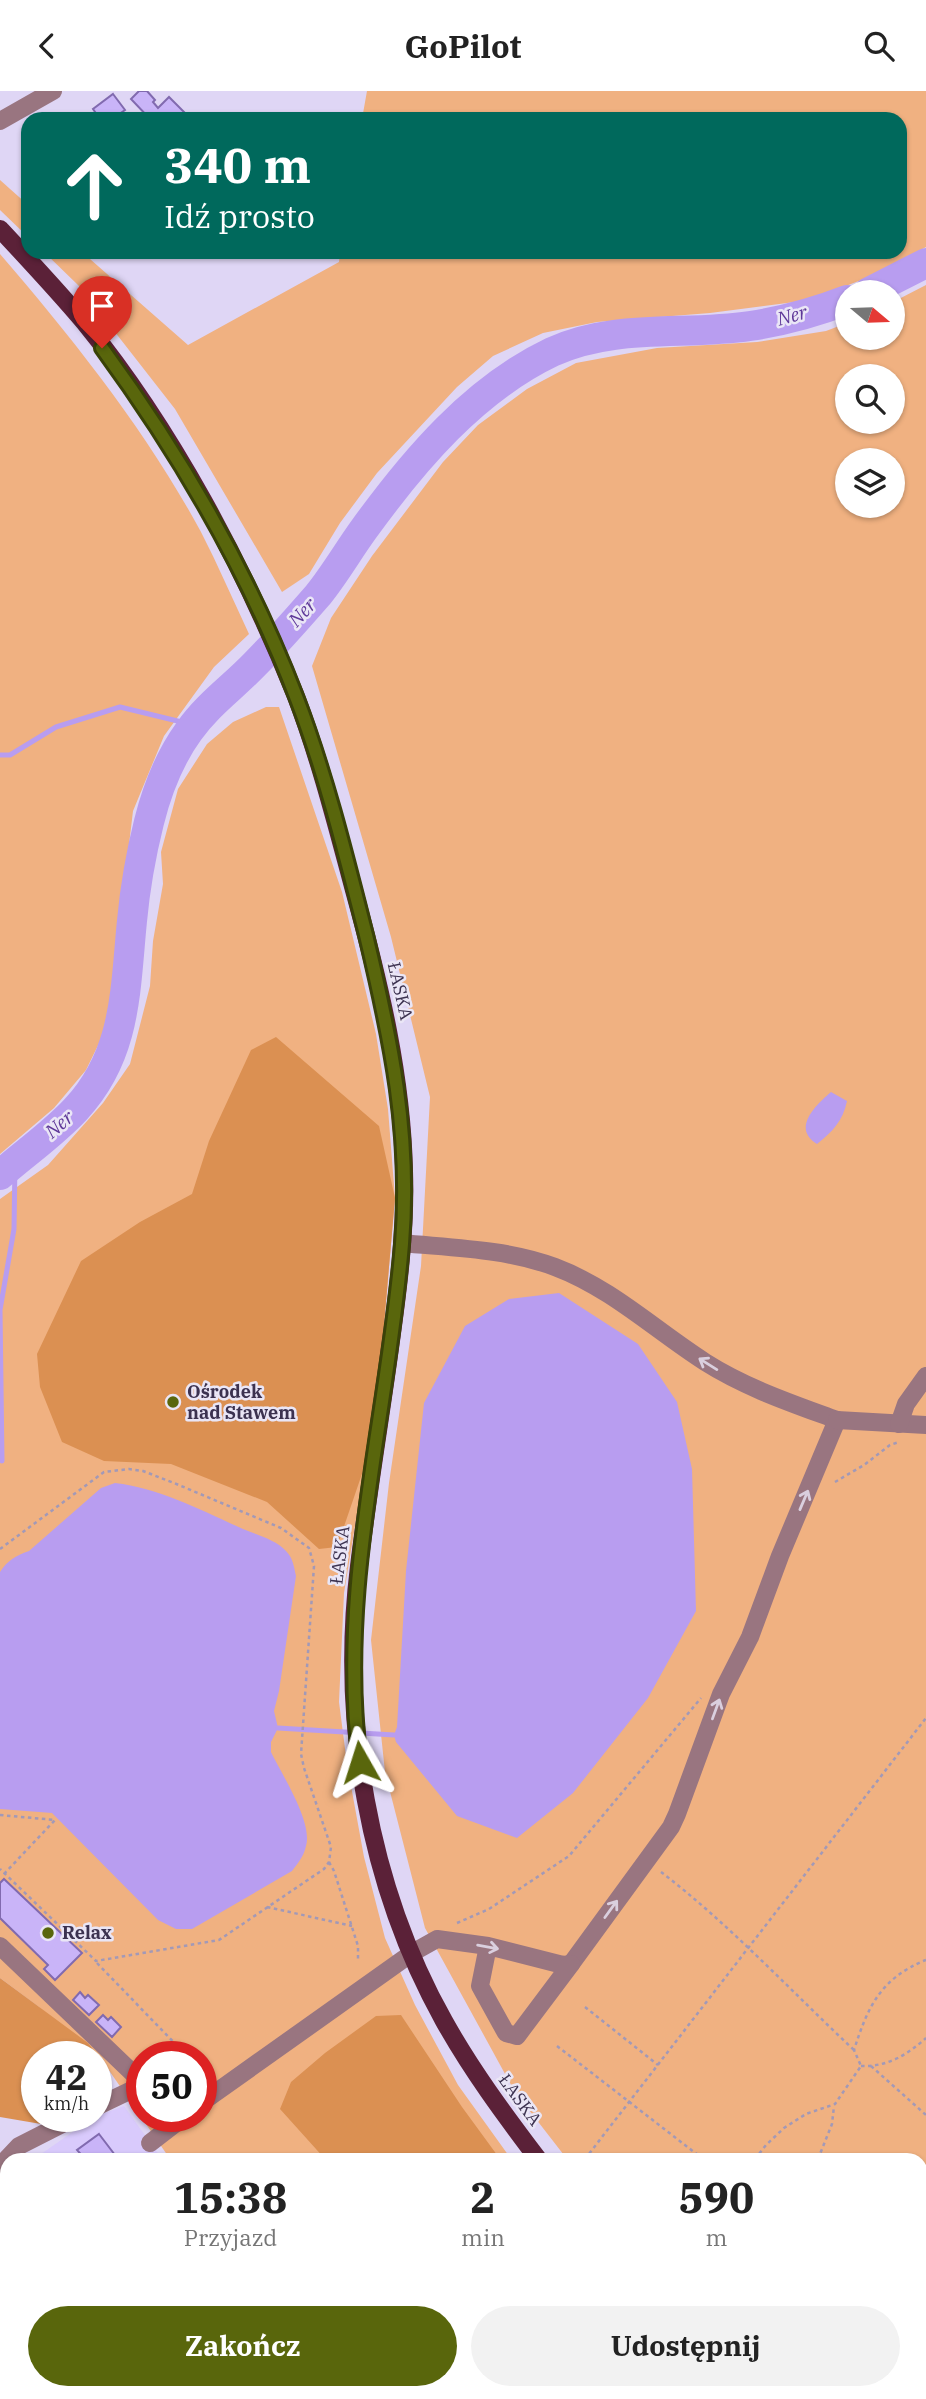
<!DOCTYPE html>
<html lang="pl">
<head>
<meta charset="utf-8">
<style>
  body { margin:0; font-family:"IBM Plex Serif",serif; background:#f2f2f2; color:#222; height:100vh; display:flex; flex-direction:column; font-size:26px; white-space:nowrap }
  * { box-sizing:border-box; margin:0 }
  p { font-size:23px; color:#767676 }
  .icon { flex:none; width:38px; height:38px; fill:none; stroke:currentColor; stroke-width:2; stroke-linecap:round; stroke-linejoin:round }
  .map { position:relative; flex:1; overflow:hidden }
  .details { position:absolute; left:0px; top:2062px; width:928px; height:247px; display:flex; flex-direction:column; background:#fff; border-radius:21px 21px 0 0; box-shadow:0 2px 5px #0004 }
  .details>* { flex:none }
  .top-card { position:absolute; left:21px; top:21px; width:886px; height:147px; border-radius:21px; box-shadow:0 2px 5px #0004; background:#00695c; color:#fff; overflow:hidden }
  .needle { width:46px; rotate:109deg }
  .buttons { position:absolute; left:835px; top:189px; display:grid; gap:14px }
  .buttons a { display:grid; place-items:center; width:70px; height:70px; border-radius:50%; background:#fff; box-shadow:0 2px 5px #0004; font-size:35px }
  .speed { position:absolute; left:21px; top:1950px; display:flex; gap:14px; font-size:35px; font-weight:700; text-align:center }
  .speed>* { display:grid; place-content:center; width:91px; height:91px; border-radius:50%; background:#fff; box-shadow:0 2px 5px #0004; line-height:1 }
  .speed small { font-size:18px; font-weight:400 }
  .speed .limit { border:10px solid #d22; background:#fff; color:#111 }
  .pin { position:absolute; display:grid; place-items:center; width:60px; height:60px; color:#fff; margin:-72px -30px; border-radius:50% 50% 50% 0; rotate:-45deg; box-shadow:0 0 7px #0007 }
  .pin .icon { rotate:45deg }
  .me { position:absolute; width:77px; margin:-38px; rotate:354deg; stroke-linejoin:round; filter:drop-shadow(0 0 5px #0008) }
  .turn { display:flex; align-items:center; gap:24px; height:147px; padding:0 28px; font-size:32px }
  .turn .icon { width:91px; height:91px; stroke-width:2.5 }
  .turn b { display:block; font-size:49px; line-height:60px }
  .eta { display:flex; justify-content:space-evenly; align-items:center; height:119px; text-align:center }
  .eta b { font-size:42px; font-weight:700; line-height:49px }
  .button { display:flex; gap:14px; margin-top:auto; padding:14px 28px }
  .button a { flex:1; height:80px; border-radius:42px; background:#59660c; color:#fff; font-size:28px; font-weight:700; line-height:80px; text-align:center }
  .button a+a { background:#f2f2f2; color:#222 }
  header { display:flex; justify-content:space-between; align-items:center; height:91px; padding:0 28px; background:#fff; font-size:32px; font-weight:700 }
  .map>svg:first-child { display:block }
</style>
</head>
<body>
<header><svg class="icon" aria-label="back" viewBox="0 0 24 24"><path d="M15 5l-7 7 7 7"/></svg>GoPilot<svg class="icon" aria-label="search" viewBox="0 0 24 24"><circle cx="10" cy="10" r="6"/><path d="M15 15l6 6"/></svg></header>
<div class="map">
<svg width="926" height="2308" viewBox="0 0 926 2308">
  <rect width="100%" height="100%" fill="#dfd6f5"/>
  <g fill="#d9cafc">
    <polygon points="124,2015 162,2068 34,2068 94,2026"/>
    <polygon points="0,2063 7,2068 7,2301 215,2301 221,2308 0,2308"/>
  </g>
  <g fill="#f0b181" fill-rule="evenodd">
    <polygon points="367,0 926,0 926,156 879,182 810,209 710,222 597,231 543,242 493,265 457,296 377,382 340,432 309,483 282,501 175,318 79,195 44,161 82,161 188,254 339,171 340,161 900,161 900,28 362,28"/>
    <polygon points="0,89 28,114 28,146 0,119"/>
    <path d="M0,163C74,249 147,341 201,441C218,474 233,509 249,543L214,576L164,645L133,720L118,847L116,898L106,938L86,979L54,1017L0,1063Z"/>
    <path d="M926,194V2257L921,2264L920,2068H567L515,2001L425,1837L385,1681L371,1549L389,1392L421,1175L430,1006L391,846L312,575L331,527L372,465L443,371L478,334L527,298L576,272L657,257L757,251L826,240L847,232V247H892L893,211ZM847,285H892V331H847ZM847,369H892V415H847Z"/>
    <path d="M266,616H279L342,801L376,943L388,1018L395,1107L383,1245L365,1374L344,1502L339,1611L347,1673L364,1766L385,1847L415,1914L458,1994L511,2068H170L106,1975L39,1916L0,1887V1108L48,1074L103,1012L130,973L150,895L153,850L163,793L161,761L178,698L207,653L233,631ZM142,1965H201V2025H142Z"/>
    <polygon points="258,2301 454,2301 448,2308 263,2308"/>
  </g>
  <g fill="#db9052">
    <polygon points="276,946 379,1035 395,1107 383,1245 365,1374 337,1456 319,1458 267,1411 171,1373 104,1370 62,1351 40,1296 37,1263 81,1170 140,1131 192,1103 209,1050 251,959"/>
    <polygon points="0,1887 88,1952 105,1974 96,1983 96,1965 37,1965 37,2025 52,2025 41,2033 0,2026"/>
    <polygon points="401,1924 462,2016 500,2068 325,2068 280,2018 291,1991 325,1962 376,1925"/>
  </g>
  <g fill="#b89df0">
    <path d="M831,1001L847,1010C843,1030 832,1041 817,1053C791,1037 816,1014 831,1001Z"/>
    <polygon points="559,1202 638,1253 677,1311 692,1378 696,1520 648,1607 573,1702 517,1747 457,1725 396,1651 394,1644 397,1636 406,1480 424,1312 465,1235 509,1208"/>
    <path d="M115,1392C159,1397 203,1420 243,1438C257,1444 276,1449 286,1460C293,1467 294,1476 296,1485L279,1600L274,1620L278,1637L271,1651V1661C282,1684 313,1731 306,1755C304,1765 298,1772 292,1780L192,1838H176L158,1829L52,1722L0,1718V1481C8,1469 15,1465 29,1460L101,1397Z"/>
  </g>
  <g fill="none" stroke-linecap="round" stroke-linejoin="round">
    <g stroke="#b89df0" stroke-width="5">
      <polyline points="0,664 10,664 56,636 120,616 194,634"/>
      <polyline points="2,1370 0,1219 14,1138 15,1071"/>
      <polyline points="278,1637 394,1644"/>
    </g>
    <g stroke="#b89df0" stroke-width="30">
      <polyline points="869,201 926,172"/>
      <path d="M0,1084C25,1062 54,1042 76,1018C127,963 125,899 132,830C135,797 141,763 149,731C157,699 170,666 189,640C208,613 233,596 255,573C277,551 298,527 318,504C335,483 348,460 364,438C414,369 474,298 552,261C615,232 684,245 750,235C783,230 816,221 847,209"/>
    </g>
  </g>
  <g fill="#c9b4f8" stroke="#816aaf" stroke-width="2">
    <polygon points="139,0 147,0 155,9 153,11 158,17 169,6 186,23 181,28 150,28 131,8"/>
    <polygon points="113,3 125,19 112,28 100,28 93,18"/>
    <polygon points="4,1788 82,1862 55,1889 44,1878 48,1874 0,1827 0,1792"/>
    <polygon points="80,1901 85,1907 88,1904 99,1914 89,1924 73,1909"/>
    <polygon points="103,1924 108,1929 111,1926 121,1936 112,1946 96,1931"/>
    <polygon points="99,2043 118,2068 85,2068 77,2059"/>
    <polygon points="5,2108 7,2109 7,2196 0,2205 0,2115"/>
    <polygon points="82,2301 160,2301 155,2308 77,2308"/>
    <polygon points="555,2301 597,2301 606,2308 572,2308 567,2304 564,2308"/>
  </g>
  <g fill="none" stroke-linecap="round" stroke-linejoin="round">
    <g stroke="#a299b7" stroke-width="2.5" stroke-dasharray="3.5 3.5" stroke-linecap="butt">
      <polyline points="835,1391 864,1374 890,1354 899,1351"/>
      <polyline points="0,1458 104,1381 129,1378 143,1380 174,1392 281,1437 309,1457 314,1475 301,1663 304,1677 331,1756 329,1771 324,1778 219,1849 96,1870 0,1778"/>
      <polyline points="0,1724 55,1729 4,1783"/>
      <polyline points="329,1771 334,1780 358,1855 358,1871"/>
      <path d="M661,1781C728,1832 792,1901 854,1959"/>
      <polyline points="267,1816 352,1835"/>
      <polyline points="457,1832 489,1818 569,1765 701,1607"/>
      <polyline points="97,1872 187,1965"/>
      <polyline points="585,1916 658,1974"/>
      <polyline points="557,1955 703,2068"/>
      <path d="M861,1975C887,1976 907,1964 926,1947"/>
      <polyline points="871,1975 926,2024"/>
      <polyline points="585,2068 926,1627"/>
      <path d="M755,2068L766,2054L784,2037L806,2023L835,2013L861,1975L854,1959C868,1915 881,1887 926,1869"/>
      <polyline points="818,2068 832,2033 834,2015"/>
      <polyline points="920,2145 926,2137"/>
      <polyline points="920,2237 926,2242"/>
      <polyline points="771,2301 779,2308"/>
      <polyline points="828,2301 837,2308"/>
    </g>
    <g stroke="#997580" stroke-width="18">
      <polyline points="0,30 53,0"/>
      <path d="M402,1152C453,1157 507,1158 555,1176C611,1197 655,1239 705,1271C746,1297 791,1312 837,1329L780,1465L750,1546L721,1603L677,1723L671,1736L571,1873"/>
      <polyline points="837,1329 926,1334"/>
      <polyline points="899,1333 906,1313 926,1285"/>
      <polyline points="0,1855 142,1991"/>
      <polyline points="201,2012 412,1862 437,1848 488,1855 563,1874 571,1873 517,1945 506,1942 480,1895 488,1855"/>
      <polyline points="96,2016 142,1994"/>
      <polyline points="150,2052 185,2025"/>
      <polyline points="0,2075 19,2055 78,2025"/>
      <polyline points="240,2301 246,2308"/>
      <polyline points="0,2306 7,2297"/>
      <polyline points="471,2308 476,2301"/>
    </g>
    <g stroke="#5b2138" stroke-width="18">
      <path d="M0,138C28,168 57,199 84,231C172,339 243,474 295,603C320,668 337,736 355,803C380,894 402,986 404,1080C406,1140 398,1199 390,1257C380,1330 368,1402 359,1475C340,1629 368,1794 444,1930C472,1980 504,2023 538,2068"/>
      <polyline points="802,2301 811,2308"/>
    </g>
  </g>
  <defs><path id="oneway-shaft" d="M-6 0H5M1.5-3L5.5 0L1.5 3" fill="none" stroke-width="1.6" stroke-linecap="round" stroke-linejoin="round" transform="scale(1.75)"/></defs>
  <g stroke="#dacfde">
    <use href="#oneway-shaft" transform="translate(708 1273) rotate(-148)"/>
    <use href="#oneway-shaft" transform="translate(804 1409) rotate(-67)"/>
    <use href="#oneway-shaft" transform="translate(716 1618) rotate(-70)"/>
    <use href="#oneway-shaft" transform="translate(611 1818) rotate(-54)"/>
    <use href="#oneway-shaft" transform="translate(488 1856) rotate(10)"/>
  </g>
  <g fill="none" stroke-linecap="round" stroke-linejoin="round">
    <defs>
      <path id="route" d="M102,257C181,365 249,482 297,608C326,684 346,765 366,844C391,949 411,1044 402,1153C388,1326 337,1497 360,1671"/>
    </defs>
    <use href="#route" stroke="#3a4208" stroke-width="18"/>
    <use href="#route" stroke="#59660c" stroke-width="12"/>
  </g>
  <g fill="#59660c" stroke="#eae6f6" stroke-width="2.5">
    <circle cx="173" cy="1311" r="7"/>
    <circle cx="48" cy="1842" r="7"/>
  </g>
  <g text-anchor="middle" stroke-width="5" stroke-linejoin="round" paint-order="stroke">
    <g font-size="18" fill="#3c3250" stroke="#eae6f6">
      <text transform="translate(400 900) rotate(77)" y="6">ŁASKA</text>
      <text transform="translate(340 1464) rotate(-83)" y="6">ŁASKA</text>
      <text transform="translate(520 2009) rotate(54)" y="6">ŁASKA</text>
    </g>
    <g font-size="18" font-weight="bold" fill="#3c3250" stroke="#eae6f6" text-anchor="start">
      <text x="187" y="1307">Ośrodek<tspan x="187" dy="21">nad Stawem</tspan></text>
      <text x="62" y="1848">Relax</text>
    </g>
    <g font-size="19" font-style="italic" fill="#5f3999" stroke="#eae6f6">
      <text transform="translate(792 224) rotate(-15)" y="7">Ner</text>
      <text transform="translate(302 521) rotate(-48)" y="7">Ner</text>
      <text transform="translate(59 1033) rotate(-41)" y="7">Ner</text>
    </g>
  </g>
</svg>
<div class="buttons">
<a><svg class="needle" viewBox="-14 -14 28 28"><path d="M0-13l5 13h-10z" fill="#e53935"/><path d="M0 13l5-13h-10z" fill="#767676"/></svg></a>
<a><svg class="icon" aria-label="search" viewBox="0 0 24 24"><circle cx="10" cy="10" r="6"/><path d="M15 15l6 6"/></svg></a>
<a><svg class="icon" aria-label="layers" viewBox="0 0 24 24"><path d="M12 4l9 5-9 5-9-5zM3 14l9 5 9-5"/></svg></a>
</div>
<div class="speed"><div>42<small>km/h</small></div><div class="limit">50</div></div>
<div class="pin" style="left:102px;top:257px;background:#d93025"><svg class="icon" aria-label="arrive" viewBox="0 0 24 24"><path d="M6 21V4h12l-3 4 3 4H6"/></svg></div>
<svg class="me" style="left:360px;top:1671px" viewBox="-20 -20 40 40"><path d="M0-17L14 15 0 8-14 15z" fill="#59660c" stroke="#fff" stroke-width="4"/></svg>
<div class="top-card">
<div class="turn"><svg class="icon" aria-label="ahead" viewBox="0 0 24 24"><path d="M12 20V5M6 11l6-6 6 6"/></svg><div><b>340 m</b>Idź prosto</div></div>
</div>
<section class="details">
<div class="eta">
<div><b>15:38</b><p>Przyjazd</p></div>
<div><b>2</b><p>min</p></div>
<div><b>590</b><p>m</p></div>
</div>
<div class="button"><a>Zakończ</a><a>Udostępnij</a></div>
</section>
</div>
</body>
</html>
